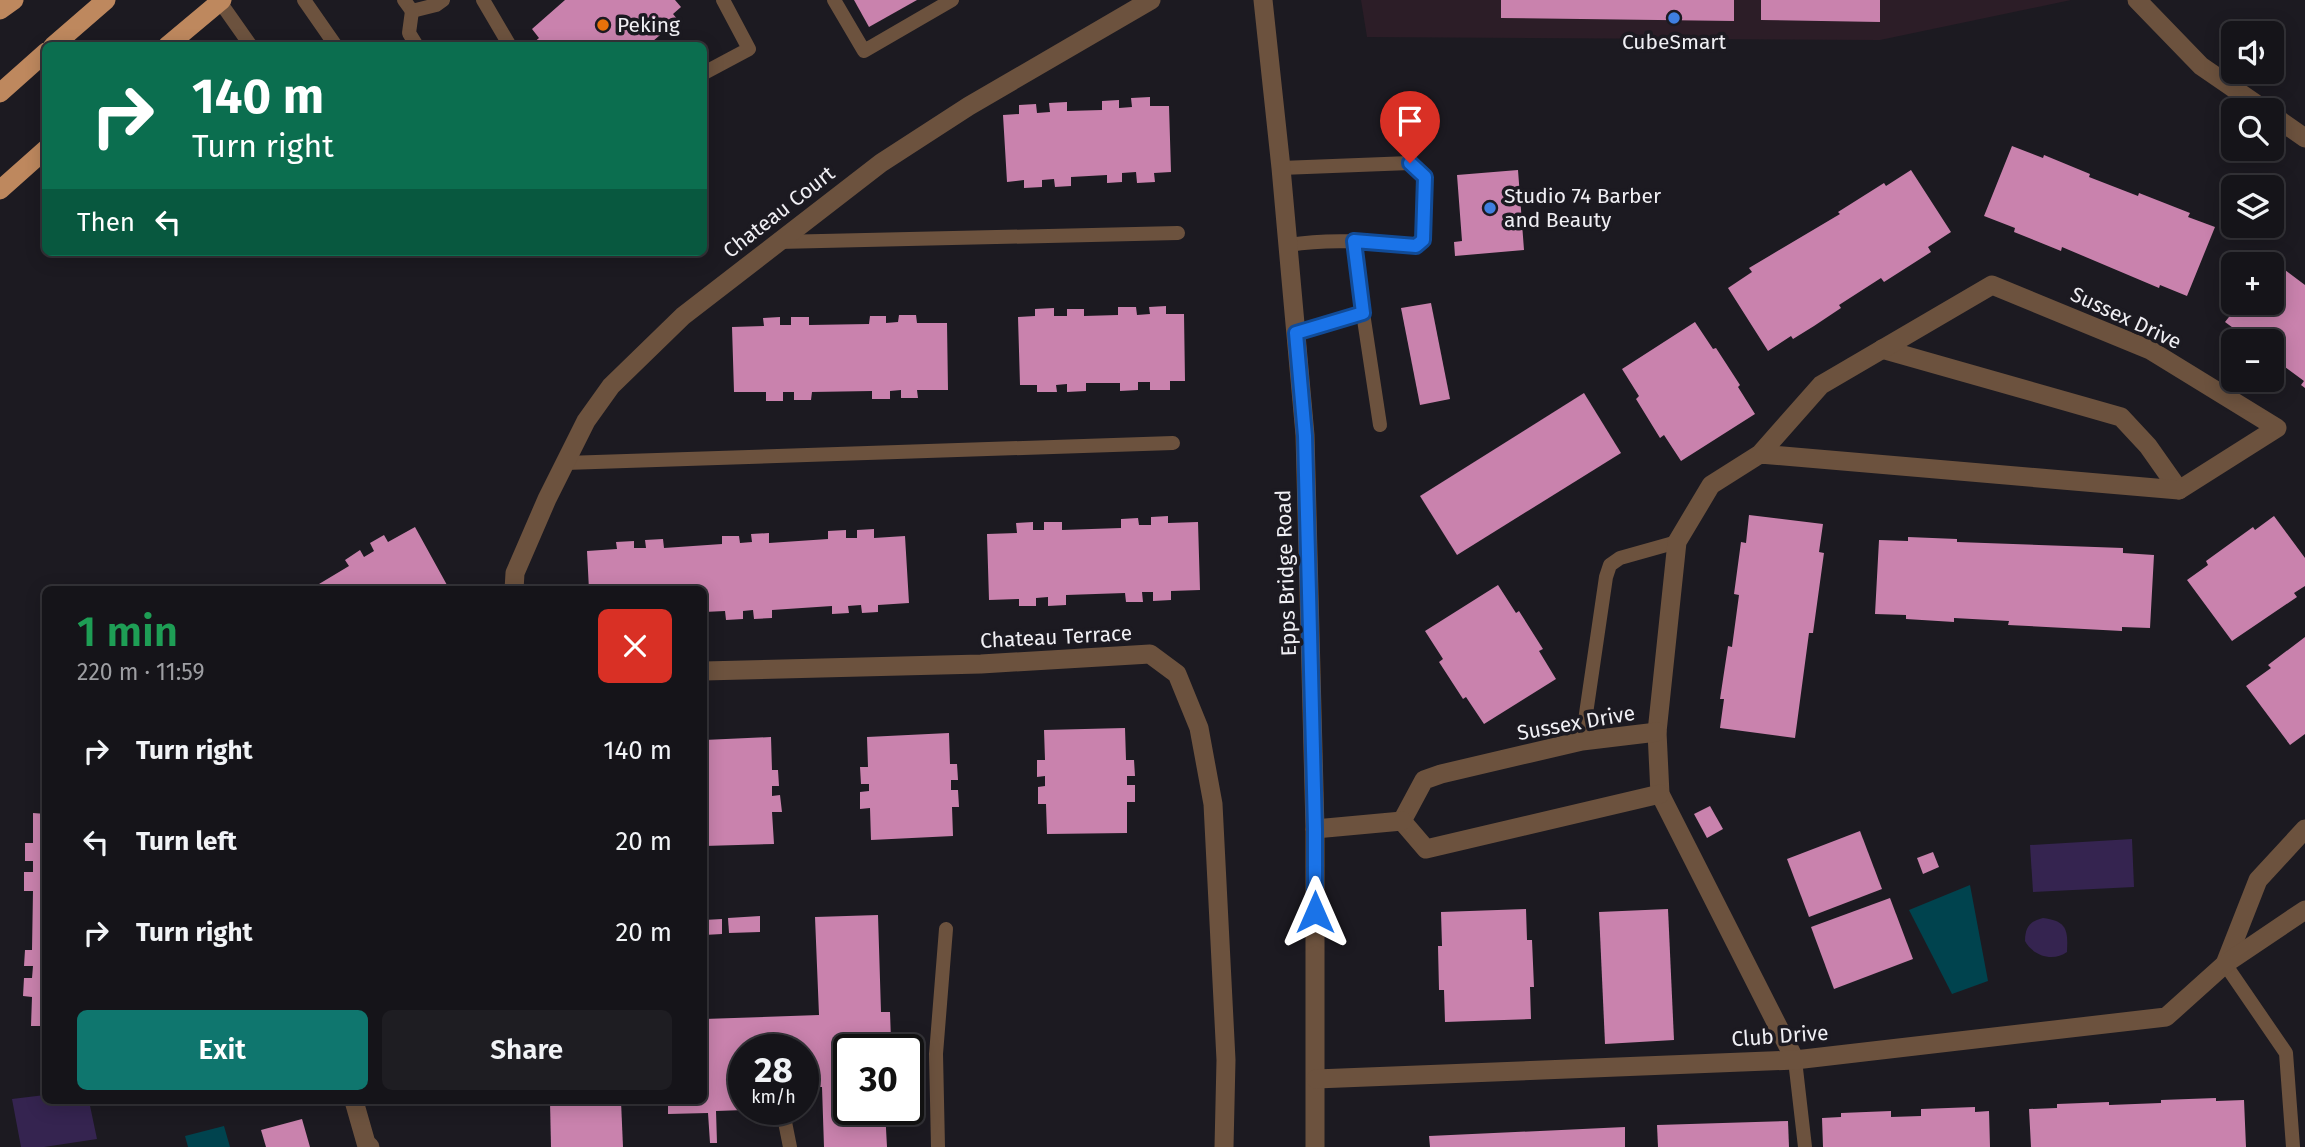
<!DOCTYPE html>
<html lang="en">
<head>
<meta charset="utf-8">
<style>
  body { margin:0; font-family:"Fira Sans",sans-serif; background:#1e1d22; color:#f1f3f6; height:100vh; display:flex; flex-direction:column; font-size:26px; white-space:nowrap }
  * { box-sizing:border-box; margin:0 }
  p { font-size:23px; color:#9d9ea2 }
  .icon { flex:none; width:38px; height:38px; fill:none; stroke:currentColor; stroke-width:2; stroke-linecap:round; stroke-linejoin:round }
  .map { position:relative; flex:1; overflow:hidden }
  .drawer { position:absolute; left:42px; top:586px; width:665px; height:518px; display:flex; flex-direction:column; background:#151419; border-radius:10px; box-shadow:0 4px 18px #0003,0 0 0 2px #343338 }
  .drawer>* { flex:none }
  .hud { position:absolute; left:42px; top:42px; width:665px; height:214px; border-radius:10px; box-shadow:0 4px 18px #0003,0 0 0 2px #343338; background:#0b6e4f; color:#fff; overflow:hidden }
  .buttons { position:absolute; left:2221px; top:21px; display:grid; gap:14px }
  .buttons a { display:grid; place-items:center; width:63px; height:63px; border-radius:10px; background:#151419; box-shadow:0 4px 18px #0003,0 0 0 2px #343338; font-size:35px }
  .speed { position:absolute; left:728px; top:1034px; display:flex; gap:14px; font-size:35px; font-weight:700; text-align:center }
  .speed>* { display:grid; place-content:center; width:91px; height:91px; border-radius:50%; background:#151419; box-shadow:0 4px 18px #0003,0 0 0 2px #343338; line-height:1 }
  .speed small { font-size:18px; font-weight:400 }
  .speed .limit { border:4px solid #111; border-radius:10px; background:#fff; color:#111 }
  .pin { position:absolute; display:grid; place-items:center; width:60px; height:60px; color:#fff; margin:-72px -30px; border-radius:50% 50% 50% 0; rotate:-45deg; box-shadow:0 0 7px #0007 }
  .pin .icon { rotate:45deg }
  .me { position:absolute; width:77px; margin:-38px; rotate:0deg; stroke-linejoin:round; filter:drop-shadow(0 0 5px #0008) }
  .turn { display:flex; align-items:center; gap:24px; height:147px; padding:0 35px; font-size:32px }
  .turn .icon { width:91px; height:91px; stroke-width:2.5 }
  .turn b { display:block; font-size:49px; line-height:60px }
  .then { display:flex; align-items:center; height:66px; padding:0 35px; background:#0003; gap:14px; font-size:26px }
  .round { display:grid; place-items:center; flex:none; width:74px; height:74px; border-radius:10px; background:#1e1d22 }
  .headline { display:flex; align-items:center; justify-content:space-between; height:119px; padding:0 35px }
  h1 { font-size:42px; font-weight:600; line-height:52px; color:#1e9e55 }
  .cta { display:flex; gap:14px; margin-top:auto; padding:14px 35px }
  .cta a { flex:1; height:80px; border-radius:10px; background:#0f766e; color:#fff; font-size:28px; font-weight:600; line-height:80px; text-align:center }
  .cta a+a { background:#1e1d22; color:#f1f3f6 }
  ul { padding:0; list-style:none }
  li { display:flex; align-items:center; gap:21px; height:91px; padding:0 35px }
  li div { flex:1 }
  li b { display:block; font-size:26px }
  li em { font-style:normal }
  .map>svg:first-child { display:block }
</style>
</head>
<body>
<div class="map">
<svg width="2305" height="1147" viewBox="0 0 2305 1147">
  <rect width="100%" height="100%" fill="#1c1a21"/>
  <polygon fill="#2c1d27" points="1361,0 2071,0 1880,40 1367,37"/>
  <g fill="#352450">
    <polygon points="2132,839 2134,887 2033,892 2030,845"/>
    <path d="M2043,918C2067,921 2068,930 2067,952C2053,962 2033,956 2025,941C2025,927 2030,921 2043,918Z"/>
    <polygon points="45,1095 46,1101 89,1101 97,1139 44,1147 21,1147 12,1099"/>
  </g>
  <g fill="#00434e">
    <polygon points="1970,885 1988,981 1952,994 1909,910"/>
    <polygon points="224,1126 230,1147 188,1147 185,1136"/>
  </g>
  <g fill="#c982ad">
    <polygon points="565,0 675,0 681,7 673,14 678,20 653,41 658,46 534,46 532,44 539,38 532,29"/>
    <polygon points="854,0 917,0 869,27"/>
    <polygon points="1501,0 1734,0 1734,21 1501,18"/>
    <polygon points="1761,0 1880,0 1880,22 1761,20"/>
    <polygon points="1150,97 1150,106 1169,106 1171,172 1154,173 1155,182 1137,183 1136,172 1122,173 1122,182 1107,183 1107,175 1071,177 1071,186 1055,187 1054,179 1042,180 1042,187 1024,188 1024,180 1007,182 1003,115 1019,114 1019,105 1036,104 1037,113 1050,112 1049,103 1067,102 1067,111 1102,110 1102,101 1119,100 1119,108 1132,107 1131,98"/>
    <polygon points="2012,146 2043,158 2044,155 2090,174 2089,177 2138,196 2139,193 2190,213 2188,217 2215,227 2187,296 2160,285 2159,288 2062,247 2061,251 2014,232 2015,228 1984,216"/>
    <polygon points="1518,170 1524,250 1455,256 1454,242 1462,241 1457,175"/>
    <polygon points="1911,170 1951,232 1928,247 1931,252 1884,282 1881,278 1839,305 1841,308 1814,326 1793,339 1791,336 1768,351 1728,288 1752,272 1749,268 1840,214 1838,212 1884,183 1886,186"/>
    <polygon points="2272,264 2282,272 2285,270 2305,285 2305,388 2301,385 2304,381 2281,364 2279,367 2272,362 2272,341 2245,341 2238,336 2240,333 2225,322 2240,303 2272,303"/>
    <polygon points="1431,303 1450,399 1420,405 1401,308"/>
    <polygon points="1166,306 1166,314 1184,314 1185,381 1170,381 1170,390 1150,390 1150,382 1138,382 1138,390 1120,391 1120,383 1086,383 1086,391 1067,392 1067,384 1056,385 1057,392 1037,392 1037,385 1020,385 1018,317 1035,316 1035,309 1054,308 1054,316 1067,316 1067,309 1084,309 1084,316 1118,315 1118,307 1136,307 1137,315 1150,314 1149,307"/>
    <polygon points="899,315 916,315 917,323 947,323 948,390 917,390 918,398 901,398 901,390 890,391 890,399 872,399 872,391 812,392 811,400 794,400 794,392 783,392 783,401 766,401 766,392 734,392 732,327 764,326 763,318 780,317 780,325 791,325 791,317 809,317 809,325 869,324 870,316 886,316 886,323 898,322"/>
    <polygon points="1695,322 1713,349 1716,348 1740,385 1738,387 1755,414 1681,461 1664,435 1660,438 1636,399 1639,396 1622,369"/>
    <polygon points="1584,393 1621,453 1457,555 1420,496"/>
    <polygon points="1749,515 1823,524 1819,552 1824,553 1813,633 1809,633 1795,738 1720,728 1724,699 1720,699 1728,646 1732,647 1739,595 1734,594 1741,542 1746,543"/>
    <polygon points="1168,516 1168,523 1198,522 1200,590 1171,591 1171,600 1153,601 1153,592 1142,592 1143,602 1126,602 1125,593 1066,595 1066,605 1048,606 1048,597 1036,598 1036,606 1019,606 1019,599 989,600 987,534 1017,533 1016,523 1033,522 1033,530 1044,530 1044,522 1062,522 1062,530 1121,528 1121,519 1138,518 1139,525 1151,525 1151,517"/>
    <polygon points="2274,516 2305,558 2305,586 2294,593 2297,597 2232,641 2187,580 2208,565 2206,561 2253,527 2255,530"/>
    <polygon points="415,527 447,585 439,590 309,590 349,566 345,560 360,550 364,557 374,551 370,543 384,535 388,542"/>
    <polygon points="874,529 874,538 905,536 909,603 878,605 878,612 862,613 861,605 848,606 849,613 832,614 832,606 772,610 772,618 754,619 753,610 743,611 743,619 726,620 725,611 704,612 704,590 589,590 587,551 617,549 616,542 634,541 634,548 646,548 645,540 663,539 664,548 722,544 722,536 739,536 740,543 752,542 751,534 769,533 769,543 828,539 828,531 846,530 846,538 857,538 857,530"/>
    <polygon points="1908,537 1957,539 1957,542 2123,548 2123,553 2154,555 2150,628 2122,627 2122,631 2008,625 2009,621 1954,618 1954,622 1906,619 1906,615 1875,614 1879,540 1908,541"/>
    <polygon points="1498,585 1516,613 1519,611 1543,649 1539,651 1556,679 1484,724 1466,697 1463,699 1439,662 1443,659 1425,631"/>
    <polygon points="2305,637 2305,734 2290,745 2246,686 2271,668 2268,665"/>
    <polygon points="1125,728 1126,760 1134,760 1135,776 1127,776 1127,785 1135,785 1135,802 1127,802 1127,833 1047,834 1046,804 1038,804 1038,787 1045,786 1045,776 1037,777 1037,760 1045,760 1044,730"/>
    <polygon points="949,733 950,764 957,764 958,780 951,780 951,790 958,790 959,807 952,807 953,836 871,840 870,808 860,809 860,792 869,791 869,784 861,784 860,767 868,767 867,737"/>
    <polygon points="771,737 772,770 778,770 779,786 772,786 772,796 780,795 782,812 772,812 774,844 704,846 704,740"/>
    <polygon points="1710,806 1723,829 1707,838 1694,814"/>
    <polygon points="33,813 46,814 46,1026 31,1026 32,997 23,996 24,978 32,978 33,966 24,966 25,950 32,950 33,891 24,891 24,872 33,872 33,861 25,861 25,843 33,843"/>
    <polygon points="1860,831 1882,889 1809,917 1787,859"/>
    <polygon points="1933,852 1939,867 1923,874 1917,858"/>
    <polygon points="1890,898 1913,959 1834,989 1811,927"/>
    <polygon points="1526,909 1527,940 1532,940 1534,987 1530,987 1531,1019 1445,1022 1444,990 1439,990 1438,946 1442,946 1441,912"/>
    <polygon points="1668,909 1674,1040 1605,1044 1599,912"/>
    <polygon points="878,915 881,1012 890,1012 891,1040 915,1039 916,1060 908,1060 908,1050 849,1050 849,1110 885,1110 887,1147 824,1147 822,1087 803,1087 803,1050 744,1050 744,1110 716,1111 717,1143 710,1143 708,1113 668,1114 668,1101 704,1101 704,1019 819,1015 815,917"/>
    <polygon points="760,916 760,932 729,933 728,918"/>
    <polygon points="722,919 722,934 704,935 704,920"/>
    <polygon points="2216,1098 2216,1101 2244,1100 2246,1147 2031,1147 2029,1109 2057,1108 2057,1104 2109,1102 2109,1105 2161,1103 2161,1100"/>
    <polygon points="550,1101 621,1101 623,1147 551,1147"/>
    <polygon points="1975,1107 1975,1112 1989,1111 1990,1147 1823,1147 1822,1118 1841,1117 1841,1113 1891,1111 1891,1117 1921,1116 1921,1109"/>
    <polygon points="302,1119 310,1147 266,1147 261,1130"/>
    <polygon points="1788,1121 1789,1147 1658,1147 1657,1125"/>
    <polygon points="1625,1127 1625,1147 1430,1147 1429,1136"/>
  </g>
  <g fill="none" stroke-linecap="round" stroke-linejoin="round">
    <g stroke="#6c523e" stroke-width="14">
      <polyline points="304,0 336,46"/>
      <polyline points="404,0 412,11 436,5 443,0"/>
      <polyline points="483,0 510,46"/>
      <polyline points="834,0 864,51 952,0"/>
      <polyline points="220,2 251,46"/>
      <polyline points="412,11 409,33 417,46"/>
      <polyline points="704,73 749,49 723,0"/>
      <path d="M1281,168L1410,163L1425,177L1423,240L1416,246C1373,242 1331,238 1289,245"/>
      <polyline points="778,242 1178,233"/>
      <polyline points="1363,313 1380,425"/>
      <polyline points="1296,333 1363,313 1354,241"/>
      <polyline points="565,463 1173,443"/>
      <polyline points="1582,741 1606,577 1610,565 1620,558 1677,542"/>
      <polyline points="2225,964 2286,1053 2293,1147"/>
      <polyline points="1795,1060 1805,1147"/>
      <polyline points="783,1112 790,1147"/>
      <polyline points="938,1147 936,1054 946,929"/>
    </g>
    <g stroke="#6c523e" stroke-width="19">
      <polyline points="1263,0 1281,168 1305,435 1315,829 1315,1147"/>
      <polyline points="2137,0 2201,66 2265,110"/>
      <polyline points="2272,115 2305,138"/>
      <polyline points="1882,349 2121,417 2148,446 2179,490"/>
      <polyline points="1760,454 1821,385 1992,285 2150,350 2277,428 2179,490 1760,454 1711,485 1677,542 1657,732 1660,794 1795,1060"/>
      <polyline points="514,590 515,573 547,499 586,421 611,386 683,316 881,163 969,106 1151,0"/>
      <polyline points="704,671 981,664 1150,654 1177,674 1199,728 1213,804 1226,1060 1224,1147"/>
      <polyline points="1657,732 1582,741 1441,774 1424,780 1402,821 1426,849 1660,794"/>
      <polyline points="1315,829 1402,821"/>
      <polyline points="2225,964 2258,880 2305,829"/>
      <polyline points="1316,1079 1795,1060 2166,1017 2225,964 2305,910"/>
      <polyline points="354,1101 366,1143 370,1147"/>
    </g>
    <g stroke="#be885e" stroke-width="19">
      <polyline points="0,10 14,0"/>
      <polyline points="53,46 106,0"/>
      <polyline points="167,46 222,0"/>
      <polyline points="0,93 46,52"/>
      <polyline points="0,190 46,149"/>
    </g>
  </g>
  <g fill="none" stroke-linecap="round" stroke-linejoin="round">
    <defs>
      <polyline id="route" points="1315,912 1315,829 1305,436 1296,333 1363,313 1354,241 1416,246 1423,240 1425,177 1410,163"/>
    </defs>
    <use href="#route" stroke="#114b97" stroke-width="18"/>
    <use href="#route" stroke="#1a73e8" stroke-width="12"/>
  </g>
  <g fill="#3f7fe0" stroke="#1c1a21" stroke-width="2.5">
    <circle cx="1674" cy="18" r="7"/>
    <circle cx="1490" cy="208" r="7"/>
  </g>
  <circle fill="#e8710a" stroke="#1c1a21" stroke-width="2.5" cx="603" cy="25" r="7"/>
  <g text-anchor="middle" stroke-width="7" stroke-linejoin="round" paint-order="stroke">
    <g font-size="21" fill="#f0eff4" stroke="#1c1a21" text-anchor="start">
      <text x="617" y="32">Peking</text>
      <text x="1674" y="49" text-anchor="middle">CubeSmart</text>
      <text x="1504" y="203">Studio 74 Barber<tspan x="1504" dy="24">and Beauty</tspan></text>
    </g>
    <g font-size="21" fill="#f0eff4" stroke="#1c1a21">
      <text transform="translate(779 212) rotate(-38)" y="7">Chateau Court</text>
      <text transform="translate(2126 318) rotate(25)" y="7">Sussex Drive</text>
      <text transform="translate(1286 573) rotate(-92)" y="7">Epps Bridge Road</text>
      <text transform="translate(1056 637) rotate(-3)" y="7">Chateau Terrace</text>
      <text transform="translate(1576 723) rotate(-10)" y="7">Sussex Drive</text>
      <text transform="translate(1780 1036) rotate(-4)" y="7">Club Drive</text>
    </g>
  </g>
</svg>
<div class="buttons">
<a><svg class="icon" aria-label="sound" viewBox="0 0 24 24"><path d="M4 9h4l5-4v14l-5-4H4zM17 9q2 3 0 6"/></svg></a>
<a><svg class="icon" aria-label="search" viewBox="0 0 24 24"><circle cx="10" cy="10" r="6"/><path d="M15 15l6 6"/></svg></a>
<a><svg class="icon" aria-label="layers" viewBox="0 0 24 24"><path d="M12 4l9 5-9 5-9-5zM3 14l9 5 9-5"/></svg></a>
<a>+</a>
<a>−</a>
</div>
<div class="speed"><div>28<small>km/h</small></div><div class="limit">30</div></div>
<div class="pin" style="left:1410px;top:163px;background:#d93025"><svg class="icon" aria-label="arrive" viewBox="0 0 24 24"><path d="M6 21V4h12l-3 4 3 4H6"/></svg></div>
<svg class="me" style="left:1315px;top:912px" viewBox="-20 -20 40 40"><path d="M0-17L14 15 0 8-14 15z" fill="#1a73e8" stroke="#fff" stroke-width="4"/></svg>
<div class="hud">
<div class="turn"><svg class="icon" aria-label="right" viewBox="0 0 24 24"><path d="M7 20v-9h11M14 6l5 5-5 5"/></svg><div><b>140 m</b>Turn right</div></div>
<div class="then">Then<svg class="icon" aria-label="left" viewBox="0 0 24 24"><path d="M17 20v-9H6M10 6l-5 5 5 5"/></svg></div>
</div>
<section class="drawer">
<div class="headline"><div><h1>1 min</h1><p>220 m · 11:59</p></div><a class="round" style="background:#d93025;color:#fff"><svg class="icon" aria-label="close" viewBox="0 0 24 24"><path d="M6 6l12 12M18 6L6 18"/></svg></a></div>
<ul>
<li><svg class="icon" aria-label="right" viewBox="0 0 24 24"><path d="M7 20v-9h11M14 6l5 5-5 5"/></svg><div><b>Turn right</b></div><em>140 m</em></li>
<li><svg class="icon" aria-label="left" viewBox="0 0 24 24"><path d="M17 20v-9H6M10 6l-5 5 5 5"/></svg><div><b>Turn left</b></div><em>20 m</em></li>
<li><svg class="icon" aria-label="right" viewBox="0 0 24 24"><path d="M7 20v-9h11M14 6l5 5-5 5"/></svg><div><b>Turn right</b></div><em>20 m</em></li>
</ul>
<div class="cta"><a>Exit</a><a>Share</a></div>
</section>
</div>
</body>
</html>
